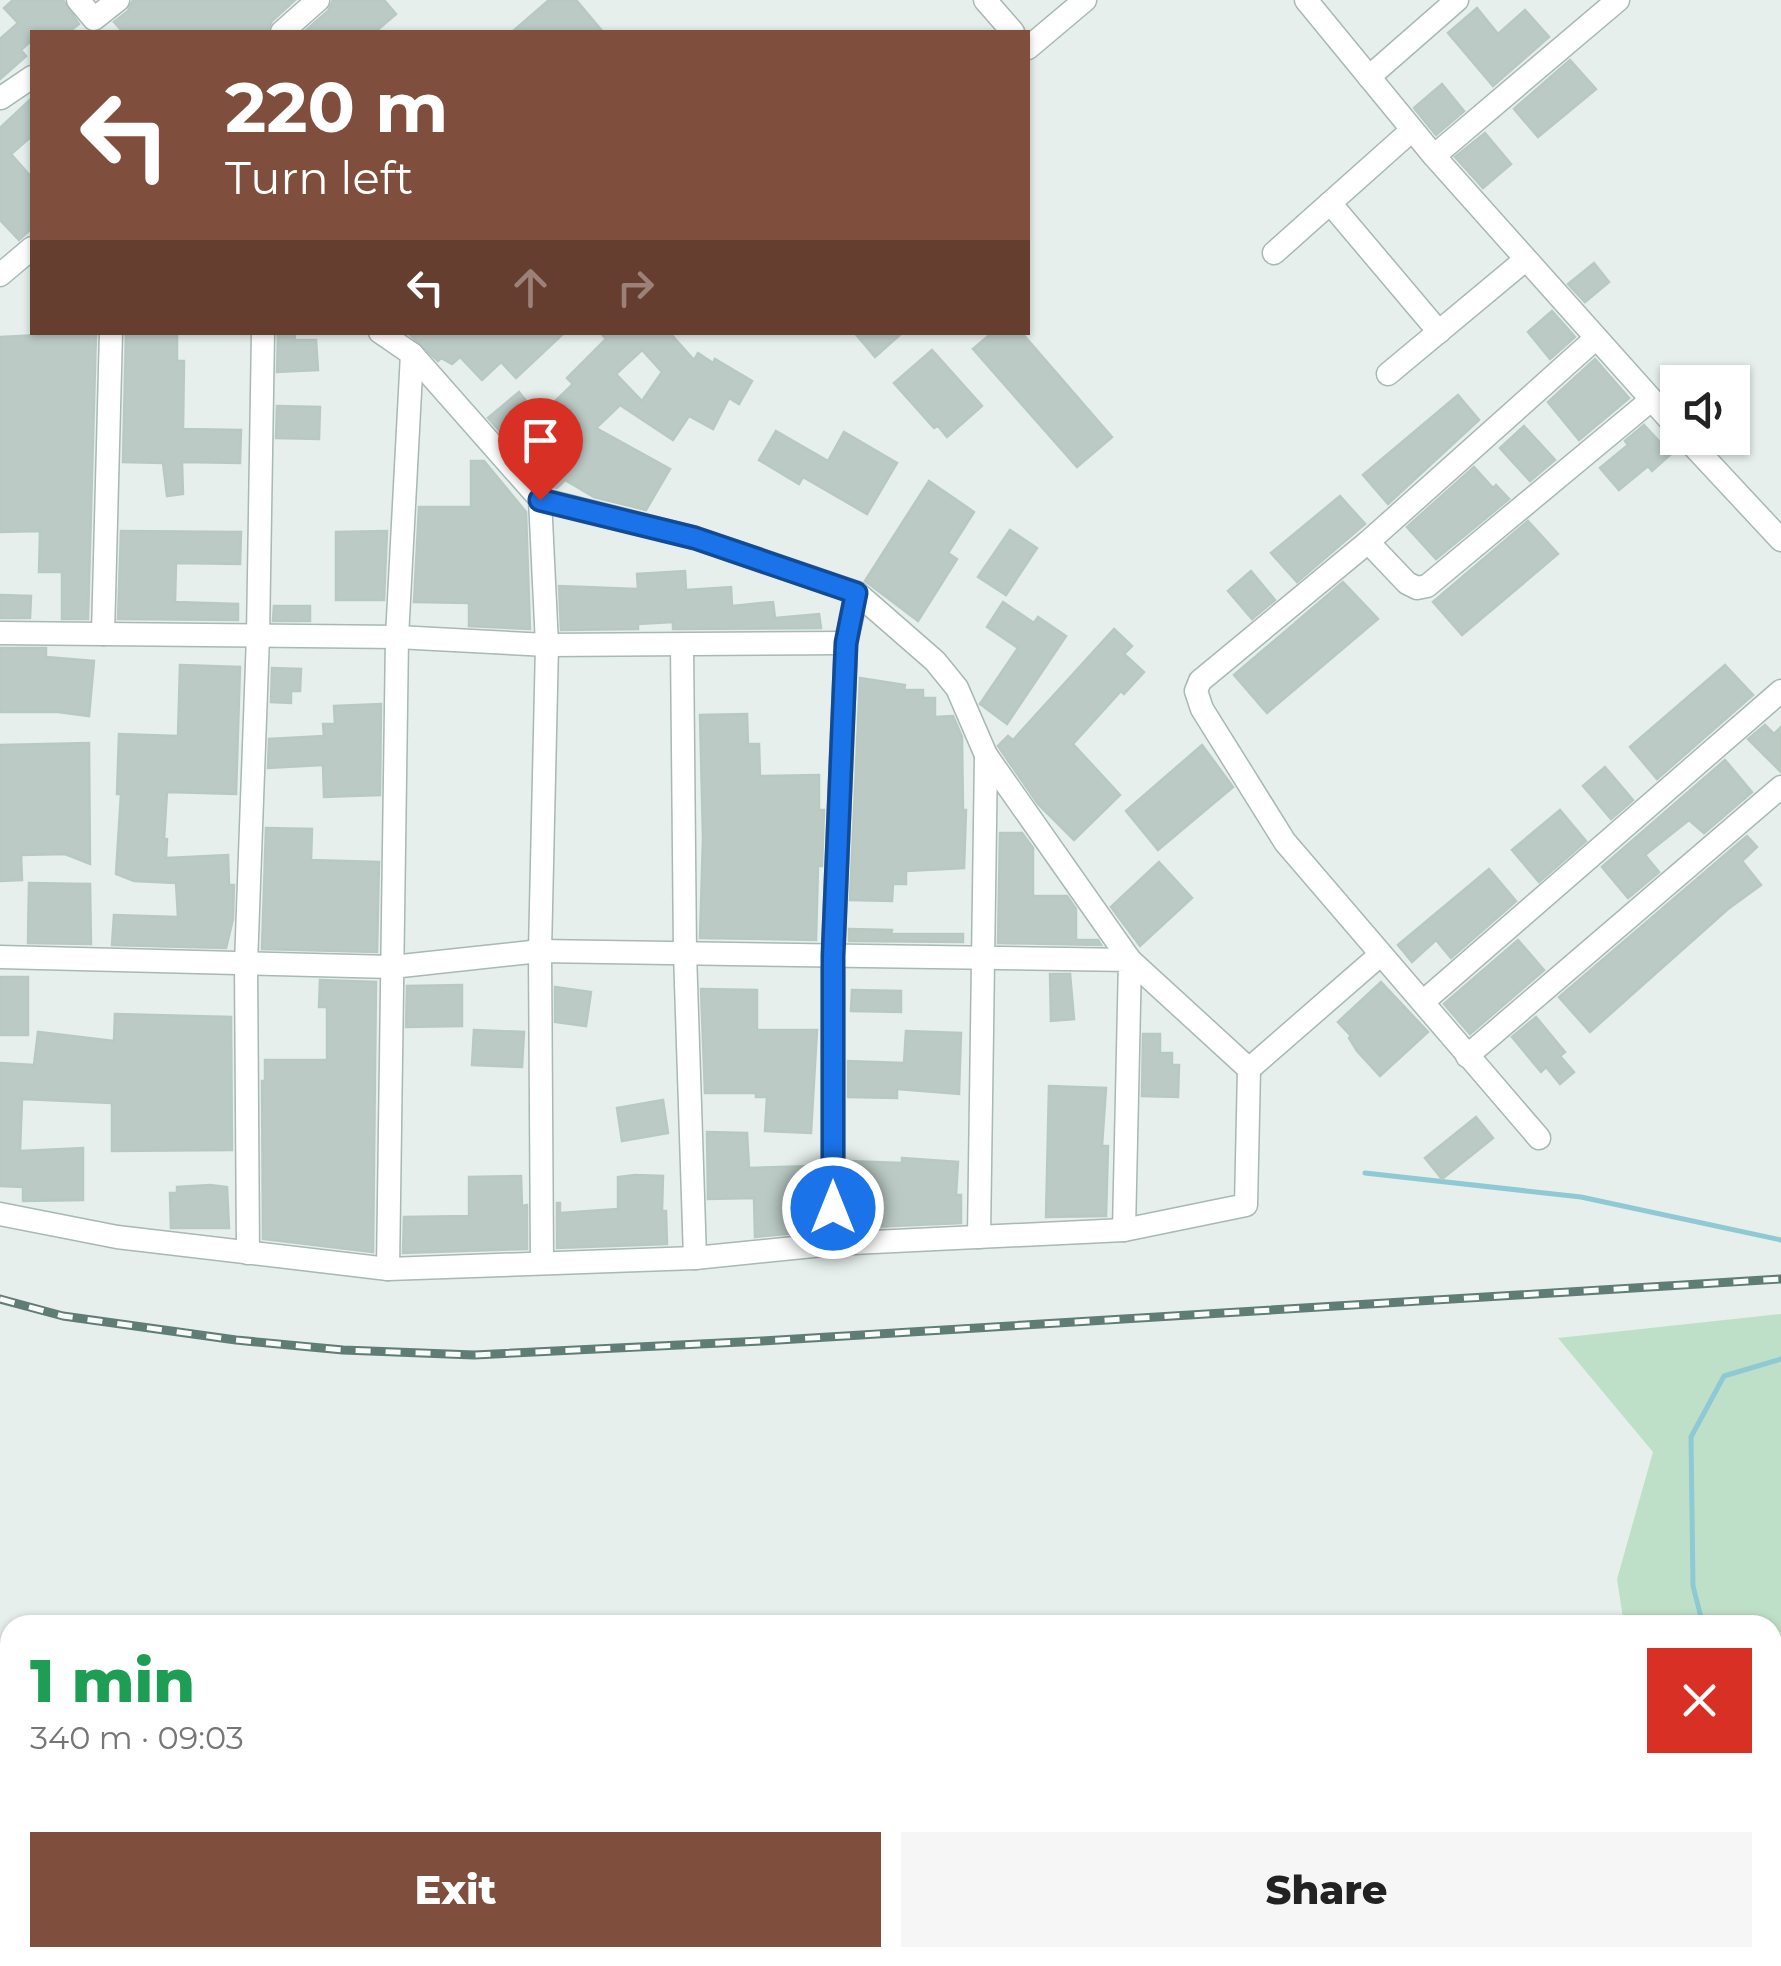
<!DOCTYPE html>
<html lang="en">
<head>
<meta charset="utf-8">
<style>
  body { margin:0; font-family:Montserrat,sans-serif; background:#f6f6f6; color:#222; height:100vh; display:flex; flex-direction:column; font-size:38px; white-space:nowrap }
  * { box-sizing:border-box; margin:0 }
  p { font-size:32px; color:#767676 }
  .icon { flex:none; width:55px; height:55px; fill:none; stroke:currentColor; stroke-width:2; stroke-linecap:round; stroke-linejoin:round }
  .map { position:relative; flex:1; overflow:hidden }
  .sheet { position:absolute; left:0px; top:1615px; width:1782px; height:352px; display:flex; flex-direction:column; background:#fff; border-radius:30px 30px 0 0; box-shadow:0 2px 8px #0004 }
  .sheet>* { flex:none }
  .top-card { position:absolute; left:30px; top:30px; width:1000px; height:305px; border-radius:0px; box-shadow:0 2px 8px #0004; background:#804e3d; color:#fff; overflow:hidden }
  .controls { position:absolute; left:1660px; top:365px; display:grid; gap:20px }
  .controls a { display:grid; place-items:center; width:90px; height:90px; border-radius:0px; background:#fff; box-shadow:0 2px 8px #0004; font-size:50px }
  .pin { position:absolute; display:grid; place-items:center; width:85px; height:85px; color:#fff; margin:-102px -42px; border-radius:50% 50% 50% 0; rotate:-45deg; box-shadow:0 0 10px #0007 }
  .pin .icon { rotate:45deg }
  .me { position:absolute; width:110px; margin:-55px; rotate:0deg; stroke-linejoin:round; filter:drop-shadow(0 0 8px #0008) }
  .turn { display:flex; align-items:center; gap:35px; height:210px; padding:0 30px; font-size:45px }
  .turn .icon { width:130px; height:130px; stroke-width:2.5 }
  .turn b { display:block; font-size:70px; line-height:85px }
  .lanes { display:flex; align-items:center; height:95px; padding:0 30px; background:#0003; justify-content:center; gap:50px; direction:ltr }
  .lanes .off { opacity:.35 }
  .round { display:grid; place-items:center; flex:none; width:105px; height:105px; border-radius:0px; background:#f6f6f6 }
  .overview { display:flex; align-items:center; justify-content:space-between; height:170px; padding:0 30px }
  h1 { font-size:60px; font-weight:800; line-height:75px; color:#1e9e55 }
  .action { display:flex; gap:20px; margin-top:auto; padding:20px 30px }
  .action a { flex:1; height:115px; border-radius:0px; background:#804e3d; color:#fff; font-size:40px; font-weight:800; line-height:115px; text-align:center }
  .action a+a { background:#f6f6f6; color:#222 }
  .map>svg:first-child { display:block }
</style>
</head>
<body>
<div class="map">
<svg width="1781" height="1966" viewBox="0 0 1781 1966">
  <rect width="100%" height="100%" fill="#e6efeb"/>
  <g fill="#bfe0c8">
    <polygon points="1781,1314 1781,1770 1773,1772 1772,1625 1624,1625 1617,1579 1653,1452 1558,1338"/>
    <polygon points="1781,1831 1781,1966 1676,1966 1672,1958 1772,1958 1773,1833"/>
  </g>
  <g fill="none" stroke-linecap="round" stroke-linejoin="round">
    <g stroke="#8ec9d4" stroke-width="5">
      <polyline points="1365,1173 1581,1197 1781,1240"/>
      <polyline points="1703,1625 1693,1586 1691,1437 1724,1376 1781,1359"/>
      <polyline points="1772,1748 1781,1747"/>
      <polyline points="1772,1887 1781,1878"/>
    </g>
  </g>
  <g fill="#bbcac4" stroke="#b8c9c2" stroke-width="2.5" fill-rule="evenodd">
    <polygon points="13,0 63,0 79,24 69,32 32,32 32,40 21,50 26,56 0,79 0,39 18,23 4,8"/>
    <polygon points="133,0 295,0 272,21 267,32 123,32 114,22 128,11"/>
    <polygon points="333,0 384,0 396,14 375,32 304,32 328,11"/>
    <polygon points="549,0 576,0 603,32 512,32"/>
    <polygon points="1477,8 1498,34 1525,10 1549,37 1493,86 1448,33"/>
    <polygon points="1570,60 1596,89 1538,137 1514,109"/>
    <polygon points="1442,84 1464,111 1436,135 1414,108"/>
    <polygon points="32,98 32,136 11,154 32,178 32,228 19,240 0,220 0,128"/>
    <polygon points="1485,133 1511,164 1483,188 1455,157"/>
    <polygon points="1594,263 1609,282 1585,302 1568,284"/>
    <polygon points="1552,311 1575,337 1550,359 1528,332"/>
    <polygon points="39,332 96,332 88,619 62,619 62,572 39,572 40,531 0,532 0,337 39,335"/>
    <polygon points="126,332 177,332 177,361 184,361 183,429 241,430 240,463 182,462 183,494 167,496 163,463 123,462"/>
    <polygon points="278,332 294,332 295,340 316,340 318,370 277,372"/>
    <polygon points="407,332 565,332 516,378 501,362 482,380 460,357 452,364 441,358 438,361"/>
    <path d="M600,332H669L694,360L698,353L713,363L715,359L752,381L739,404L729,398L713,429L689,416L673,440L620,405L596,428L670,469L646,510L594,497L565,480L557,488L548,486L488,418L519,392L539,417L573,384L567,378L606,339ZM642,350L662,372L642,401L616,374Z"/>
    <polygon points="854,332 903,332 875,357"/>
    <polygon points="993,332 1021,332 1112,437 1077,467 973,349"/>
    <polygon points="932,350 982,406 947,437 938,426 934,428 894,383"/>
    <polygon points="1595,359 1629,398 1579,440 1548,402"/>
    <polygon points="1458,395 1479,420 1388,504 1363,475"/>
    <polygon points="277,406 320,407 319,439 276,438"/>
    <polygon points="1644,425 1671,454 1652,471 1648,466 1619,490 1600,468 1628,445 1625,441"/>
    <polygon points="1524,426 1555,460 1530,481 1500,448"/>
    <polygon points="776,431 828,461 844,432 897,463 867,514 803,477 799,484 759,460"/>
    <polygon points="471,461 484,461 526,512 530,629 469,626 469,603 414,602 419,507 471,507"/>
    <polygon points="1474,467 1493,488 1496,485 1509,499 1436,559 1407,527"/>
    <polygon points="929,481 974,512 948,553 957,559 918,621 865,581"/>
    <polygon points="1340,496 1365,524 1297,582 1271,553"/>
    <polygon points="1528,521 1558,554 1462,635 1433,602"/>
    <polygon points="1010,530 1037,548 1006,595 978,577"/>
    <polygon points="121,531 241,532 240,564 176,563 175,602 238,604 238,620 118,619"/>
    <polygon points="387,531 384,600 336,600 336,532"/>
    <polygon points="685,571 686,590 731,587 732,606 773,602 775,618 819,614 821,628 673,629 673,622 638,624 638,629 561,630 559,586 638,589 637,574"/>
    <polygon points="1251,571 1275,600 1252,619 1228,591"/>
    <polygon points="1343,582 1378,619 1267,713 1234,675"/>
    <polygon points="0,595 31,596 30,618 0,618"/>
    <polygon points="1003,602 1034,623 1038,617 1066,636 1007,724 980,704 1018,648 987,627"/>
    <polygon points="274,606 310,606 310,621 273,621"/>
    <polygon points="1114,629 1132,646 1124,654 1144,672 1124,694 1121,691 1073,744 1120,795 1074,840 1038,804 998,746 1008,736 1013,740"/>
    <polygon points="0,648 46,648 46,657 94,661 89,716 58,712 0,712"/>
    <polygon points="180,665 240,667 236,794 167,792 164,839 167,839 166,858 228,855 229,885 234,885 233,919 226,948 112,945 114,915 178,917 176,883 134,881 116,874 121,794 117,794 119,734 178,736"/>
    <polygon points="1725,665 1753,695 1657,779 1630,747"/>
    <polygon points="272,668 301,669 300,691 291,691 291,703 271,702"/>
    <polygon points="860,678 905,685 904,690 923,690 923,698 935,698 935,717 953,716 962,737 963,810 966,810 964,868 906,871 906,884 893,884 892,901 850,900"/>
    <polygon points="381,704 380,795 324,797 323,765 268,768 269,739 324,736 323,724 335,724 334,706"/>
    <polygon points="747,714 748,744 759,744 760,776 819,775 819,810 824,810 822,866 818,866 816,940 700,938 703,838 700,715"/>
    <polygon points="1765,725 1774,734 1781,727 1781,772 1748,739"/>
    <polygon points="89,743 90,864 65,854 21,855 22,880 0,881 0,745"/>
    <polygon points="1202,745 1233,787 1158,850 1126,811"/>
    <polygon points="1725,760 1752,792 1704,833 1689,820 1645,855 1659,872 1628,898 1602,867"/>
    <polygon points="1605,767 1633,800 1611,819 1583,786"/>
    <polygon points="1560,810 1586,841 1539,882 1512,850"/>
    <polygon points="266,828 312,829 311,860 379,862 377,952 262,949"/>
    <polygon points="1000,833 1022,833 1033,848 1033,896 1067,896 1076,909 1076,940 1098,940 1101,945 998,943"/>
    <polygon points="1747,836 1757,847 1742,861 1761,885 1728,909 1590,1032 1559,997"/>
    <polygon points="1159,862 1192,898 1140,946 1111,907"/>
    <polygon points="1489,869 1516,901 1451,958 1436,940 1412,962 1398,945"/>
    <polygon points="29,883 90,884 91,944 28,943"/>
    <polygon points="849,929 892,930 891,934 963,934 963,942 849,941"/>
    <polygon points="1518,940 1544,970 1470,1034 1444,1004"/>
    <polygon points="1050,974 1070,974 1074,1019 1051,1021"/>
    <rect x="0" y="977" width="28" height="58"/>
    <polygon points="320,980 376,982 373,1252 263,1239 262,1081 265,1081 265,1060 327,1060 327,1007 319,1007"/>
    <polygon points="1381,982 1428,1032 1380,1076 1357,1051 1349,1038 1351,1036 1338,1022"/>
    <polygon points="462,985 462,1026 406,1027 407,986"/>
    <polygon points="555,987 591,992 586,1026 555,1022"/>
    <polygon points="701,989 757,990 757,1030 817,1030 811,1133 765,1131 767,1097 756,1097 756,1093 705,1093"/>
    <polygon points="852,990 901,991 901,1012 851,1011"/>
    <polygon points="115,1014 231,1017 232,1150 112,1151 112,1103 22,1099 20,1151 83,1148 83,1200 23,1201 23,1187 0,1186 0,1063 34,1065 38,1032 114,1041"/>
    <polygon points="1536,1017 1565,1052 1560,1056 1574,1072 1560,1084 1546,1067 1541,1072 1512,1037"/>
    <polygon points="474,1030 524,1032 522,1067 472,1065"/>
    <polygon points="906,1031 961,1033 959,1094 897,1089 897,1098 848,1097 848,1061 904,1063"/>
    <polygon points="1143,1034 1160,1034 1160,1053 1172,1053 1172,1065 1179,1065 1178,1097 1142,1096"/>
    <polygon points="1049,1086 1106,1088 1102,1146 1108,1146 1106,1216 1046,1217"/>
    <polygon points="663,1100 668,1133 622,1141 617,1108"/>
    <polygon points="1476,1117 1493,1138 1442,1179 1425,1158"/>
    <polygon points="707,1132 747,1133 749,1168 813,1166 816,1231 755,1237 754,1198 708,1199"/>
    <polygon points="902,1158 958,1162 956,1195 961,1195 961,1223 848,1228 848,1161 902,1163"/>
    <polygon points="635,1175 663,1176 662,1211 666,1211 667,1244 557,1248 557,1203 560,1203 560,1213 618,1209 618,1177"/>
    <polygon points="521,1176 522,1206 527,1205 527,1249 403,1253 404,1217 469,1216 469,1177"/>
    <polygon points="210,1185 227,1187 229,1228 171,1228 170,1193 177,1193 177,1187"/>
  </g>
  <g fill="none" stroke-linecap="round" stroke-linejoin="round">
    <defs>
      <g id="minor">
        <polyline points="78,0 94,19 118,0"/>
        <polyline points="985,0 1013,32"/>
        <polyline points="1306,0 1434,156 1678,429"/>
        <polyline points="282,32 318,0"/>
        <polyline points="1028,48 1085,0"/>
        <polyline points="1369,77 1457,0"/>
        <polyline points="1,98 32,77"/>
        <polyline points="1434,156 1618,0"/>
        <polyline points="1330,203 1439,332"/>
        <polyline points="1274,253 1412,130"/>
        <polyline points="0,275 32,248"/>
        <polyline points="1388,374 1525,260"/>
        <polyline points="1686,438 1781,540"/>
        <polyline points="540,499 547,645 540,951 542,1263"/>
        <polyline points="1368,542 1407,583 1417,588 1427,586 1651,400"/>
        <polyline points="0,633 397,637 547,645 846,643"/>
        <polyline points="103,634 111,332"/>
        <polyline points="682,645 685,953 695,1258"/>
        <polyline points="0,957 392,967 540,951 1130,960 1124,1230"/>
        <polyline points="1424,1001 1781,691"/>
        <polyline points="1467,1056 1781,787"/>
        <polyline points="1249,1069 1380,955"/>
        <polyline points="1539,1138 1285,842 1202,709 1196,691 1200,681 1368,542 1595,339"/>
        <polyline points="0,1214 117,1237 388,1269 695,1258 833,1244 1124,1230 1246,1205 1249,1069 1130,960 986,755 957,688 935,661 857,593 695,538 540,499 412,354 380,332"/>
        <polyline points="979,1237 986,755"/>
        <polyline points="833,1244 833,956 846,643 857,593"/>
        <polyline points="248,1253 246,964 258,636 263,332"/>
        <polyline points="388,1269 397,637 412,354"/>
      </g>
      <g id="highway">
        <polyline points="1772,1807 1781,1805"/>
        <polyline points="1227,1966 1250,1958"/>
        <polyline points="1728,1966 1755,1958"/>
      </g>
    </defs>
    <use href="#minor" stroke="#a8b8b2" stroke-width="25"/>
    <use href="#highway" stroke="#c2cac8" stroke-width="32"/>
    <use href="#minor" stroke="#fff" stroke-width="22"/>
    <use href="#highway" stroke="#2f6f62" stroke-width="30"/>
    <defs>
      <polyline id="rail" points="0,1299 63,1316 236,1340 343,1350 474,1355 762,1341 1781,1279"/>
    </defs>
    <use href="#rail" stroke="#5f7d75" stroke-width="9"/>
    <use href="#rail" stroke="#f7fbf9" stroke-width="5" stroke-dasharray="15" stroke-linecap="butt"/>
  </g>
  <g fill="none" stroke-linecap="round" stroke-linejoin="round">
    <defs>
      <polyline id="route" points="540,500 695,538 856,593 846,643 833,956 833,1208"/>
    </defs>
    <use href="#route" stroke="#114b97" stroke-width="25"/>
    <use href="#route" stroke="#1a73e8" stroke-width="18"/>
  </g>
</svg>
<div class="controls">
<a><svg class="icon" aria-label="sound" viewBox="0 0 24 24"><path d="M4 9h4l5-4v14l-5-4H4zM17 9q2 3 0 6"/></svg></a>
</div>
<div class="pin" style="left:540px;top:500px;background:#d93025"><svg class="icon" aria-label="arrive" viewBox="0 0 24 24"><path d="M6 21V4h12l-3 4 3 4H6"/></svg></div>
<svg class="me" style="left:833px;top:1208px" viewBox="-20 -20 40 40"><circle r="17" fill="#1a73e8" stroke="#fff" stroke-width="3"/><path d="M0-11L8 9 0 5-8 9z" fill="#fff"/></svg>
<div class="top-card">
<div class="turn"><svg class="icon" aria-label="left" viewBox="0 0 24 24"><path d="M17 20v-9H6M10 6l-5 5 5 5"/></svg><div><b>220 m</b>Turn left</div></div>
<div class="lanes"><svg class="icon" aria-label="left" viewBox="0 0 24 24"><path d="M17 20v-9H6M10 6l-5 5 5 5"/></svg><svg class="icon off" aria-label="ahead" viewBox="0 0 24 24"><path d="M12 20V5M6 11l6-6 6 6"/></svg><svg class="icon off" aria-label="right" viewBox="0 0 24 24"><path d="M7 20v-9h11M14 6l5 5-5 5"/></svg></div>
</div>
<section class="sheet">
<div class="overview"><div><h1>1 min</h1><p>340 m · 09:03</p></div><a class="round" style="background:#d93025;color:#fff"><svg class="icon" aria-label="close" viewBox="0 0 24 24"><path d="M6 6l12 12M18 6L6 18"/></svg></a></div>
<div class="action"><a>Exit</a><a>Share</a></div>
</section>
</div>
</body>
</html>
